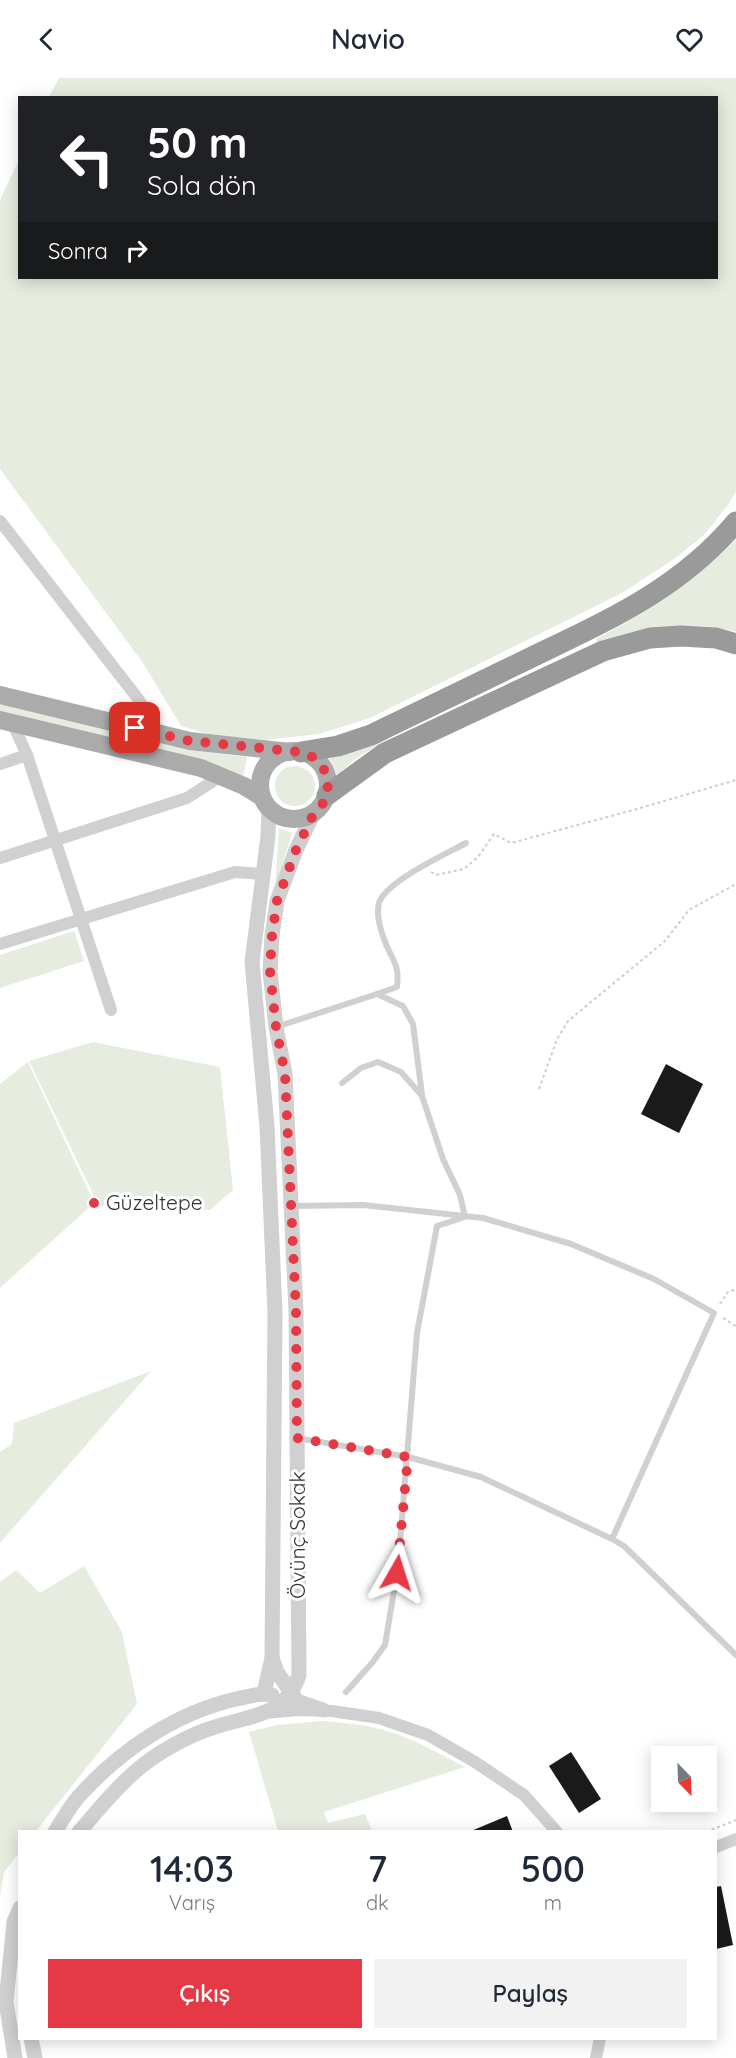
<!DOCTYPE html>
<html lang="tr">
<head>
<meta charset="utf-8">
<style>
  body { margin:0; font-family:Quicksand,sans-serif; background:#f2f2f3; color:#1f2937; height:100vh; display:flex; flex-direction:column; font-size:22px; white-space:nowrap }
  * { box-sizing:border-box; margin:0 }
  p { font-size:20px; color:#747a83 }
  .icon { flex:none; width:33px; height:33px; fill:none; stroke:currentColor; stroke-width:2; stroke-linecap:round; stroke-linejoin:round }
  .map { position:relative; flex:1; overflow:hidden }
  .side { position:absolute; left:18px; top:1752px; width:699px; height:210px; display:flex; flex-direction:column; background:#fff; border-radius:0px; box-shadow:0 3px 15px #0003 }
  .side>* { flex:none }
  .top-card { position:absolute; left:18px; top:18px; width:700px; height:183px; border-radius:0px; box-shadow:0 3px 15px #0003; background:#202124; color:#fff; overflow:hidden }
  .needle { width:39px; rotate:157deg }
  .tools { position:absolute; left:651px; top:1668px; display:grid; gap:12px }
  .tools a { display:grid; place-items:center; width:66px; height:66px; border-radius:0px; background:#fff; box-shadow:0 3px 15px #0003; font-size:30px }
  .pin { position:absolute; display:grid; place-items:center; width:51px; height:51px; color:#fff; margin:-26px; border-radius:12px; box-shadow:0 3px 9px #0006 }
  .me { position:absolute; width:66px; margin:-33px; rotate:6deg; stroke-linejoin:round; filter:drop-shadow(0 0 4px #0008) }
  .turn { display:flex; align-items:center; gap:21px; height:126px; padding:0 30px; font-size:27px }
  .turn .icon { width:78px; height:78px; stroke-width:2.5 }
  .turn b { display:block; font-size:42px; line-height:51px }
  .then { display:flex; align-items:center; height:57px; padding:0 30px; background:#0003; gap:12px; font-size:22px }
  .eta { display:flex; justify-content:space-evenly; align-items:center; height:102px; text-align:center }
  .eta b { font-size:36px; font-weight:600; line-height:42px }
  .button { display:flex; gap:12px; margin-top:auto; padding:12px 30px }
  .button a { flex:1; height:69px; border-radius:0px; background:#e63946; color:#fff; font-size:24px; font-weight:600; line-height:69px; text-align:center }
  .button a+a { background:#f2f2f3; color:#1f2937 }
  header { display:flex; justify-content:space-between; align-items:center; height:78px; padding:0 30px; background:#fff; font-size:27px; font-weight:600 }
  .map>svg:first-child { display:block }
</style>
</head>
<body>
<header><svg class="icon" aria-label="back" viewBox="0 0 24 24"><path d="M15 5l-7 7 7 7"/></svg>Navio<svg class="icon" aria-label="heart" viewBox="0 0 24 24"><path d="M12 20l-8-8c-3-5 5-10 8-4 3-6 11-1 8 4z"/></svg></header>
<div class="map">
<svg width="736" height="1980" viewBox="0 0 736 1980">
  <rect width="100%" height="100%" fill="#fff"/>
  <g fill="#e6ecdf">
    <polygon points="59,0 736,0 736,413 728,427 704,457 674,481 622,515 370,640 319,656 265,662 211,657 181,648 143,585 0,391 0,122 19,82 20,200 717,200 717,20 49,19"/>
    <path d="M736,461V554C691,541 641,550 598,566L596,561C649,533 694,505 736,461Z"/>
    <polygon points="0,626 200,673 247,679 243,699 213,685 0,633"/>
    <polygon points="393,658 355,681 337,697 329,679"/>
    <circle cx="295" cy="708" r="20"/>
    <polygon points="279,750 292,755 275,810"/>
    <polygon points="74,853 84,883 0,910 0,877"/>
    <polygon points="93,964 220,989 233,1112 210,1132 99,1128 29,983"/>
    <polygon points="28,984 94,1125 0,1210 0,1006"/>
    <polygon points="151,1293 0,1465 0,1374 12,1366 14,1345"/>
    <polygon points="84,1488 122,1554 137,1626 36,1753 20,1754 19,1775 4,1794 0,1818 0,1504 16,1492 40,1515"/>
    <path d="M322,1643C343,1645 363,1646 383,1652C412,1659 439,1676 465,1689L324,1734L328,1745L365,1736L372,1753H278L249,1654L277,1647Z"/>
  </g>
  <g fill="#1a1a1a">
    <polygon points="666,986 703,1006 679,1055 641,1036"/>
    <polygon points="571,1674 601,1721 579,1735 549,1688"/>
    <polygon points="507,1738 513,1754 471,1754 471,1753"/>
    <polygon points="721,1808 733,1867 716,1871 716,1809"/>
  </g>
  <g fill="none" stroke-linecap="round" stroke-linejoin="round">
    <g stroke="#cdcdcd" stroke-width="2" stroke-dasharray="3 3" stroke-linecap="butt">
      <polyline points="431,794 436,797 464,791 478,779 494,756 511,765 637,731 736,702"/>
      <polyline points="539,1011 557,961 568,943 665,863 689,832 736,806"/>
      <polyline points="720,1226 728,1214 736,1211"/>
      <polyline points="723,1240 736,1248"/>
      <polyline points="706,1754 736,1742"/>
    </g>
    <g stroke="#d0d0d0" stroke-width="6">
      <path d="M377,916L397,909C400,884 391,882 384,861C380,850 376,836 379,825C386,803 446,776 466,765"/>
      <polyline points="276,949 377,916 403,928 413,946 422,1017"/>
      <polyline points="342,1005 361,990 378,984 401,994 422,1018 443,1081 460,1117 465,1139"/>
      <polyline points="291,1128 363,1127 483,1140 571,1166 654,1201 714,1235 612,1461"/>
      <polyline points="297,1360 408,1379 481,1399 612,1461 624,1468 736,1577"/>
      <polyline points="346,1614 372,1585 385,1567 398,1489 417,1255 437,1148 462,1140"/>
    </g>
    <g stroke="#d0d0d0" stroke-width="12">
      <polyline points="0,443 139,622 158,655"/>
      <polyline points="12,644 27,677 111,932"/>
      <polyline points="0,686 27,677"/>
      <polyline points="0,780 187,720 221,698"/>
      <polyline points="0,866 235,794 263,796"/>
      <polyline points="265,1635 297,1632 332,1633 379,1640 428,1657 475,1684 524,1717 557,1754"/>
      <polyline points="716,1769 736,1761"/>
      <polyline points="596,1980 600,1960"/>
    </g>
    <g stroke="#d0d0d0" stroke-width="15">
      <polyline points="272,1580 277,1594 297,1623 323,1632"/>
      <polyline points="264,1615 272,1580 275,1234 267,1048 252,884 268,758 269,729"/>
      <path d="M55,1754C63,1741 71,1726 81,1716C122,1671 176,1635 236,1621C248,1619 260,1614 272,1617"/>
      <path d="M79,1754C106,1723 129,1693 165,1672C180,1663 198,1654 215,1649C250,1637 286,1639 299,1597L296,1233L285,996L276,949L270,893L272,858L277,823L296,772L314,734"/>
      <polyline points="31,1960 35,1980"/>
      <polyline points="15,1980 6,1924 14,1844 20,1830"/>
    </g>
    <g stroke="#ababab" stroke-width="18">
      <polyline points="0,617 190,663 290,674"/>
      <polyline points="0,642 201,690 244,708 262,719"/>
      <circle cx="294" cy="707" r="34"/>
    </g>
    <g stroke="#9a9a9a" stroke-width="21">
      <path d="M301,674L338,668L371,657C423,632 476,606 528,581C606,543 679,512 736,444"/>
      <polyline points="327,717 385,675 603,573 650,560 681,558 716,560 736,566"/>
    </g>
  </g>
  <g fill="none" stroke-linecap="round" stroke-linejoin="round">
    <polyline stroke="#e63946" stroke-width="10" stroke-dasharray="0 18" points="135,650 190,663 301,674 311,678 320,685 326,695 328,706 327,717 322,727 314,735 296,772 277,823 272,858 270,893 276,949 285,996 296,1233 297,1360 408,1379 397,1495"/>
  </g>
  <circle fill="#e63946" stroke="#fff" stroke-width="2" cx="94" cy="1125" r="6"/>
  <g text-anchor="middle" stroke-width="6" stroke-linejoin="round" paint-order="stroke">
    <g font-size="21" fill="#333" stroke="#fff" text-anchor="start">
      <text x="106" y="1132">Güzeltepe</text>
    </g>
    <g font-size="21" fill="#333" stroke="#fff">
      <text transform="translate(298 1457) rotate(-90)" y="7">Övünç Sokak</text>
    </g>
  </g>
</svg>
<div class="tools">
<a><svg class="needle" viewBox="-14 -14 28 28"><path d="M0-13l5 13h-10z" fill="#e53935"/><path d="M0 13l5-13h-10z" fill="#747a83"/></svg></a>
</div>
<div class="pin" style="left:135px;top:650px;background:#d93025"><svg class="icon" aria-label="arrive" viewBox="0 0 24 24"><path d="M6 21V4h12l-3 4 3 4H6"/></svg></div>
<svg class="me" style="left:397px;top:1495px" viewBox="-20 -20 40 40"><path d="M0-17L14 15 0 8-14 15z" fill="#e63946" stroke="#fff" stroke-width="4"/></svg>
<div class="top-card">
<div class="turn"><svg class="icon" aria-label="left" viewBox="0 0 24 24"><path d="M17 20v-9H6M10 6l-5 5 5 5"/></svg><div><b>50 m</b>Sola dön</div></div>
<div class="then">Sonra<svg class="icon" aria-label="right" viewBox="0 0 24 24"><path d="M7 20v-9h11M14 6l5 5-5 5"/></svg></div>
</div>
<section class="side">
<div class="eta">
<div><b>14:03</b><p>Varış</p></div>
<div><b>7</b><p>dk</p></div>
<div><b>500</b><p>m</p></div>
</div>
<div class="button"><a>Çıkış</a><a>Paylaş</a></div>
</section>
</div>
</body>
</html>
